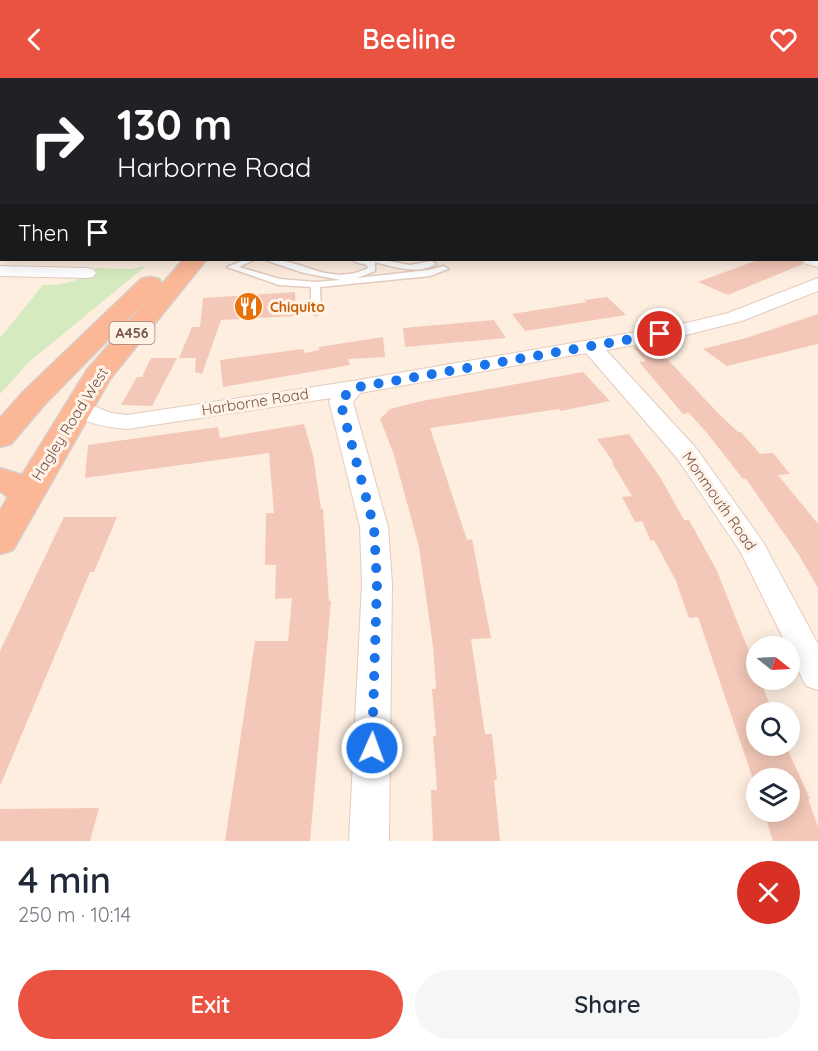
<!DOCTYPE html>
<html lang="en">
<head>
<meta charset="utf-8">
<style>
  body { margin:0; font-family:Quicksand,sans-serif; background:#f6f6f7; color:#1f2937; height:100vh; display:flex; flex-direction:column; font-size:22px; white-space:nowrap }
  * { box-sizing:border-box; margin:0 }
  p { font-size:20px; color:#747a83 }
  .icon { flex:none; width:33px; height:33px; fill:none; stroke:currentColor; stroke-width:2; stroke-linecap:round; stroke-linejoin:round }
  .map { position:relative; height:763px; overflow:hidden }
  .details { display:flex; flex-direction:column; background:#fff; flex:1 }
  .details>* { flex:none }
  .top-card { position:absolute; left:0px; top:0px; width:819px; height:183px; box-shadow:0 3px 15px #0003; background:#202124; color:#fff; overflow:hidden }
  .needle { width:39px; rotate:108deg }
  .fabs { position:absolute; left:746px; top:558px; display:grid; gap:12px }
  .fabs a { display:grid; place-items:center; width:54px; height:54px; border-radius:50%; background:#fff; box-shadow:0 3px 15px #0003; font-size:30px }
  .pin { position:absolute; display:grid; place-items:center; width:51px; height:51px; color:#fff; margin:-26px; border:3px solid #fff; border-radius:50%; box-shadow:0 2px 6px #0007 }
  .me { position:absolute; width:66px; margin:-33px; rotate:2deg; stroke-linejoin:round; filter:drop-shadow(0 0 4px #0008) }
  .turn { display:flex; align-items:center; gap:21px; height:126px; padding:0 18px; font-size:27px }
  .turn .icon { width:78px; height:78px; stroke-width:2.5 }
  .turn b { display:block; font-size:42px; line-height:51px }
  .then { display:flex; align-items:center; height:57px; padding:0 18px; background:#0003; gap:12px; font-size:22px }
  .round { display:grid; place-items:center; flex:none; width:63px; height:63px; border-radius:32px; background:#f6f6f7 }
  .summary { display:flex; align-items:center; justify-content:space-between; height:102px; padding:0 18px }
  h1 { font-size:36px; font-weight:600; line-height:45px }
  .button { display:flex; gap:12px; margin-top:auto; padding:12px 18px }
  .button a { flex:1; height:69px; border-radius:36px; background:#ea5342; color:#fff; font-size:24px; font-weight:600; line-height:69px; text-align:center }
  .button a+a { background:#f6f6f7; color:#1f2937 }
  header { display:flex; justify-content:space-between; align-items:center; height:78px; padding:0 18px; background:#ea5342; color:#fff; font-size:27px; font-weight:600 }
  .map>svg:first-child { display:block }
</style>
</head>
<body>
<header><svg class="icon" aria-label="back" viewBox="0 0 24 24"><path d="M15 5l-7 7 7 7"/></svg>Beeline<svg class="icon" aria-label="heart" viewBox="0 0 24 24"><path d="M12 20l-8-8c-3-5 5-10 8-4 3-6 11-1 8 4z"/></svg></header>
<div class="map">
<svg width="818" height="763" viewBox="0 0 818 763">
  <rect width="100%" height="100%" fill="#fdeee0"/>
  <path fill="#d6eabf" d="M146,188L29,284L0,316V260L43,207C62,208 82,203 96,190L130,191Z"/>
  <g fill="#f3c8b8">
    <polygon points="758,182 801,182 803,186 728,217 698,204"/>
    <polygon points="295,214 296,238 221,242 202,296 195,294 196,280 179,280 192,249 200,249 203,220"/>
    <polygon points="607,219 626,237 525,253 512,236 587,224 584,222"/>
    <polygon points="818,236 818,266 727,288 703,271 746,260"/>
    <polygon points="494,242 506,260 405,269 403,250"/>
    <polygon points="383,259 385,279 348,281 350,287 223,309 220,282 303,271 305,275 319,272 319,269"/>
    <polygon points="653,266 718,335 738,354 741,354 760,376 773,375 790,396 778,397 818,446 818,510 799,477 746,401 743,401 707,355 689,335 683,336 639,284 646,283 633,269"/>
    <polygon points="151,280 177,280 152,328 121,327 137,299 142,299"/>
    <polygon points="583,294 610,323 561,333 559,331 430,350 467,462 472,461 491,560 471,561 485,656 492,656 497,702 494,702 500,763 433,763 431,712 437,712 433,658 436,658 432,611 436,611 433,568 419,469 394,377 380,341 390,331 422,323"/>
    <polygon points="304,346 313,377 321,431 323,431 329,523 331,523 310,763 225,763 255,563 288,563 292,520 275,521 276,487 265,487 266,435 274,435 269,375 85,400 88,367 218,349 220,360"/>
    <polygon points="629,356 660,399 684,442 689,442 717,493 756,591 756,602 760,602 773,634 756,634 756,668 786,668 810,721 808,721 818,749 818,763 773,763 764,734 789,734 789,700 756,700 756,710 698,539 689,540 676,503 654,462 651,463 642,443 635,444 622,419 632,418 612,385 614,385 597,361"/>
    <polygon points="64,439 117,439 94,494 90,494 0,708 0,573"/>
    <polygon points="99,730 90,763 0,763 0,731"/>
  </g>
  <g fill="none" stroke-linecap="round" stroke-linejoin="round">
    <defs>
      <g id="service">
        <polygon points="57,0 66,0 54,2"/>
        <polygon points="214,0 220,0 214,2"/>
        <polygon points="598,0 602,0 603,1 596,2"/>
        <rect x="0" y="11" width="2" height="4"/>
        <polygon points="2,29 2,33 0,34 0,30"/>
        <path d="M244,182H254L239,189L280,201L315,204L341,202L304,195L265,182C300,178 328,210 368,190L367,187L355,184L354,182H383L410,187L432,183L436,186C418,197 394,189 375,184V193L357,200L429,192L444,188L448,191L430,198L320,209L321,234L316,237L311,234V209L279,207L227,189Z"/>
      </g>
      <g id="minor">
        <rect x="453" y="0" width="10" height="2"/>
        <rect x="0" y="20" width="2" height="6"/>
        <polygon points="2,120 2,130 0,131 0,121"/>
        <polygon points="818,178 818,189 806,186 803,182 818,182"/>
        <polygon points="0,188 87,190 93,191 96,195 93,199 87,200 0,198"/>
        <path d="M818,200V213L742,243L682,258L606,272L696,370L763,464L818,566V612L806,608L789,574V568H787L740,473L677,380L586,275L360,315L353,324L388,449L392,506L389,763H349L362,506L360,449L329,323L331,320L127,351C108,349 79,346 67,329L71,324L79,322L111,335L127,337L353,303L682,246L728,235Z"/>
      </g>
      <rect id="primary" x="0" y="78" width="2" height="11"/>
      <g id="trunk">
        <polygon points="274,0 288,0 273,2"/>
        <polygon points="301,0 315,0 300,2"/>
        <polygon points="698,0 715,0 697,2"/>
        <polygon points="183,182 206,182 110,301 13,472 0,476 0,433 8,419 0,413 0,390 22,397 87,292 147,222 45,326 11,366 0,369 0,340 23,314 141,201 150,199 159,201 162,206"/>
      </g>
    </defs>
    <use href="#service" stroke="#e3cbbf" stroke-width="3"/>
    <use href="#minor" stroke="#e3cbbf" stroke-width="2"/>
    <use href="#primary" stroke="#d8cfcb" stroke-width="3"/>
    <use href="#trunk" stroke="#d8cfcb" stroke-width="3"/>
    <use href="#service" fill="#fff" fill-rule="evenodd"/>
    <use href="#minor" fill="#fff" fill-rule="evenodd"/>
    <use href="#primary" fill="#fdcb97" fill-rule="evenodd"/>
    <use href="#trunk" fill="#fbb796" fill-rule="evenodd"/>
  </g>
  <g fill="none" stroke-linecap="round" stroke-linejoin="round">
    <polyline stroke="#1a73e8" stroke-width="10" stroke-dasharray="0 18" points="372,670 377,506 374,449 340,323 353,310 660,256"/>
  </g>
  <defs>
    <symbol id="restaurant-disc" viewBox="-11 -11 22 22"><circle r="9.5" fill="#e8710a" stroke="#fff3e7"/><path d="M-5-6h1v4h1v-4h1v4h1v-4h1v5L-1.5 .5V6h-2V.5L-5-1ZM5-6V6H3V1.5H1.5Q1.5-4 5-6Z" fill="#fff"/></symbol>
  </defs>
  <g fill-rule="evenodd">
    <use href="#restaurant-disc" x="232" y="212" width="33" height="33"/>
  </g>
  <g text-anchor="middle" stroke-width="6" stroke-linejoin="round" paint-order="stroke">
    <g font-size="14" font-weight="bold" fill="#c56008" stroke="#fff3e7" text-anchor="start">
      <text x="270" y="234">Chiquito</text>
    </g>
    <rect fill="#fff3e7" stroke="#9e8277" stroke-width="1.5" x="109.5" y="244" width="45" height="22" rx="4.5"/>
    <g font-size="14" font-weight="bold" fill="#745247">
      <text x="132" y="260">A456</text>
    </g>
    <g font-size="15" fill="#745247" stroke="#fff3e7">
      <text transform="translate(255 324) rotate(-9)" y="5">Harborne Road</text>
      <text transform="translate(70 346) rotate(-58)" y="5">Hagley Road West</text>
      <text transform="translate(719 423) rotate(55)" y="5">Monmouth Road</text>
    </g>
  </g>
</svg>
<div class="fabs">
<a><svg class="needle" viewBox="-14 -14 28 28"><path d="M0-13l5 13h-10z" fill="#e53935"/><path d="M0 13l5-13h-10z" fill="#747a83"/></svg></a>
<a><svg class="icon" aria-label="search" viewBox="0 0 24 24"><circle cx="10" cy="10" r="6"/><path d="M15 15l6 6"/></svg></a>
<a><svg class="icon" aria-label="layers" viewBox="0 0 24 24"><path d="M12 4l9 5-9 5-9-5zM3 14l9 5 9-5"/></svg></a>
</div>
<div class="pin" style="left:660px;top:256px;background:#d93025"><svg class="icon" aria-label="arrive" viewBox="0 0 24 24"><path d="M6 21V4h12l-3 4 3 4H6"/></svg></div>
<svg class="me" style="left:372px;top:670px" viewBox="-20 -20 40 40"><circle r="17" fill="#1a73e8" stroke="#fff" stroke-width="3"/><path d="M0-11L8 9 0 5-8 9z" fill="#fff"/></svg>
<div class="top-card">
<div class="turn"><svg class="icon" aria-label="right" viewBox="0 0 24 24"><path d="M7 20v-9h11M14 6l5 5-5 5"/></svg><div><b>130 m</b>Harborne Road</div></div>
<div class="then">Then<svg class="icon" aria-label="arrive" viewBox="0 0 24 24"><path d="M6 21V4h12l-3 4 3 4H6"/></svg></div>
</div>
</div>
<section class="details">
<div class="summary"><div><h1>4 min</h1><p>250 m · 10:14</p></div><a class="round" style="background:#d93025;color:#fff"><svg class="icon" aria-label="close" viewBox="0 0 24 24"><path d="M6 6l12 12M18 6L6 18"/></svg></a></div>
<div class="button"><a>Exit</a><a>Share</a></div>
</section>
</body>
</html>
